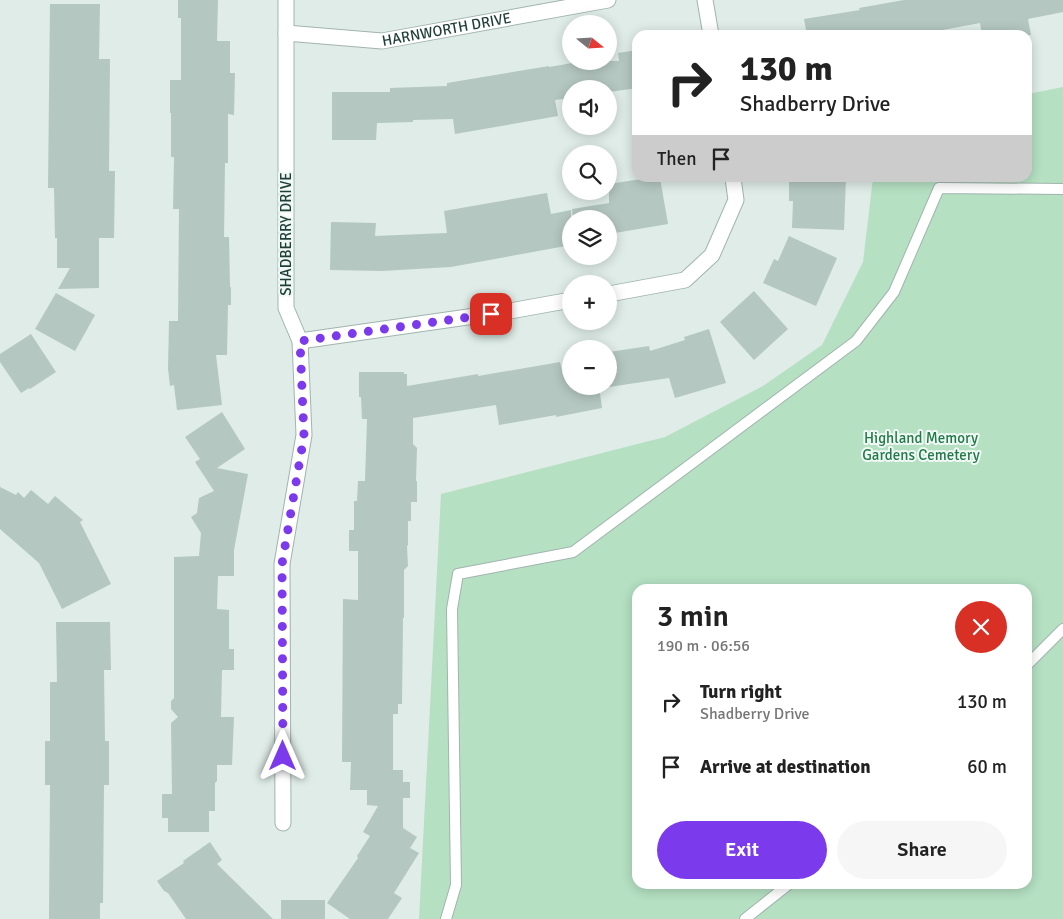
<!DOCTYPE html>
<html lang="en">
<head>
<meta charset="utf-8">
<style>
  body { margin:0; font-family:Signika,sans-serif; background:#f6f6f6; color:#222; height:100vh; display:flex; flex-direction:column; font-size:19px; white-space:nowrap }
  * { box-sizing:border-box; margin:0 }
  p { font-size:16px; color:#767676 }
  .icon { flex:none; width:28px; height:28px; fill:none; stroke:currentColor; stroke-width:2; stroke-linecap:round; stroke-linejoin:round }
  .map { position:relative; flex:1; overflow:hidden }
  .drawer { position:absolute; left:632px; top:584px; width:400px; height:305px; display:flex; flex-direction:column; background:#fff; border-radius:15px; box-shadow:0 2px 12px #0003 }
  .drawer>* { flex:none }
  .top-card { position:absolute; left:632px; top:30px; width:400px; height:152px; border-radius:15px; box-shadow:0 2px 12px #0003; background:#fff; color:#222; overflow:hidden }
  .needle { width:32px; rotate:108deg }
  .tools { position:absolute; left:562px; top:15px; display:grid; gap:10px }
  .tools a { display:grid; place-items:center; width:55px; height:55px; border-radius:50%; background:#fff; box-shadow:0 2px 12px #0003; font-size:25px }
  .pin { position:absolute; display:grid; place-items:center; width:42px; height:42px; color:#fff; margin:-21px; border-radius:10px; box-shadow:0 2px 8px #0006 }
  .me { position:absolute; width:55px; margin:-28px; rotate:0deg; stroke-linejoin:round; filter:drop-shadow(0 0 4px #0008) }
  .turn { display:flex; align-items:center; gap:18px; height:105px; padding:0 25px; font-size:22px }
  .turn .icon { width:65px; height:65px; stroke-width:2.5 }
  .turn b { display:block; font-size:35px; line-height:42px }
  .then { display:flex; align-items:center; height:48px; padding:0 25px; background:#0003; gap:10px; font-size:19px }
  .round { display:grid; place-items:center; flex:none; width:52px; height:52px; border-radius:26px; background:#f6f6f6 }
  .overview { display:flex; align-items:center; justify-content:space-between; height:85px; padding:0 25px }
  h1 { font-size:30px; font-weight:600; line-height:38px }
  .primary-button { display:flex; gap:10px; margin-top:auto; padding:10px 25px }
  .primary-button a { flex:1; height:58px; border-radius:30px; background:#7c3aed; color:#fff; font-size:20px; font-weight:600; line-height:58px; text-align:center }
  .primary-button a+a { background:#f6f6f6; color:#222 }
  ul { padding:0; list-style:none }
  li { display:flex; align-items:center; gap:15px; height:65px; padding:0 25px }
  li div { flex:1 }
  li b { display:block; font-size:19px }
  li em { font-style:normal }
  .map>svg:first-child { display:block }
</style>
</head>
<body>
<div class="map">
<svg width="1063" height="919" viewBox="0 0 1063 919">
  <rect width="100%" height="100%" fill="#dfece7"/>
  <path fill="#b5e0c2" fill-rule="evenodd" d="M1063,87V919H419L441,494L665,437L763,386L822,345L863,262L873,178H1028V94ZM638,589H1028V884H638Z"/>
  <g fill="#b4c7c0">
    <polygon points="178,0 218,0 217,41 230,41 230,73 235,73 234,115 228,114 228,163 225,163 224,237 229,237 230,287 231,287 231,305 228,305 227,355 216,355 222,405 177,410 174,385 170,386 168,369 169,321 178,321 179,209 173,209 174,157 171,157 171,113 170,113 170,80 181,80 181,18 178,18"/>
    <polygon points="904,0 1063,0 1063,12 1028,19 1031,35 982,35 980,23 916,35 807,35 804,19 860,10 859,8"/>
    <polygon points="50,4 100,4 99,59 110,59 109,171 115,171 114,238 99,238 99,288 58,289 70,268 57,268 57,238 55,238 54,188 48,188"/>
    <polygon points="638,50 638,88 609,92 609,89 571,89 571,98 555,100 558,116 455,134 453,119 413,120 413,122 377,123 376,140 332,140 332,92 390,92 390,88 447,86 447,83 549,66 549,67 584,61 619,61 618,53"/>
    <polygon points="648,178 660,178 668,224 609,234 609,219 573,219 572,209 609,203 609,184"/>
    <polygon points="789,178 846,178 844,230 792,228 793,201 789,201"/>
    <polygon points="547,193 551,214 571,210 571,245 451,267 382,271 330,270 331,222 376,223 375,236 447,233 444,211"/>
    <polygon points="789,236 837,258 816,306 763,283 774,259 778,261"/>
    <polygon points="754,291 788,329 754,360 720,322"/>
    <polygon points="56,293 95,315 75,351 35,329"/>
    <polygon points="709,329 726,383 675,398 669,378 609,387 609,352 649,346 650,351 685,340 684,337"/>
    <polygon points="31,334 56,372 30,389 29,388 21,393 0,362 0,354"/>
    <polygon points="560,362 563,375 571,374 571,386 599,386 602,408 556,417 556,415 499,425 496,405 413,418 413,444 417,448 416,481 417,481 417,502 411,502 411,521 408,521 408,545 407,546 408,566 404,570 404,618 403,618 402,704 398,704 398,714 393,714 393,770 403,770 403,782 410,782 410,798 403,798 403,828 417,837 410,848 419,853 394,893 402,898 388,919 350,919 327,903 358,858 357,856 370,836 363,832 378,806 367,805 367,790 350,790 351,762 342,762 343,599 358,600 358,551 349,551 349,530 354,530 354,501 357,501 358,481 365,481 367,419 362,419 361,397 359,397 359,372 404,372 404,374 407,374 407,386 478,374 478,376"/>
    <polygon points="222,412 245,449 217,468 248,474 234,550 234,576 218,576 217,609 229,610 229,649 234,649 234,670 222,670 221,717 234,717 232,765 217,765 217,781 215,783 215,811 209,811 209,832 168,832 168,818 162,818 162,794 172,794 171,723 178,717 171,709 171,701 174,698 174,557 199,556 201,533 191,517 197,513 199,498 214,491 195,462 200,459 185,437"/>
    <polygon points="0,487 16,495 18,492 24,498 31,490 48,504 55,496 83,520 80,522 111,584 62,609 39,563 0,529"/>
    <polygon points="56,622 110,622 111,670 104,670 105,741 109,741 109,785 104,785 103,903 100,903 100,919 49,919 50,785 45,785 45,741 50,741 50,682 57,682"/>
    <polygon points="210,842 222,860 217,864 273,919 186,919 168,893 164,891 157,881 184,863 183,861"/>
    <rect x="281" y="900" width="44" height="19"/>
  </g>
  <g fill="none" stroke-linecap="round" stroke-linejoin="round">
    <defs>
      <g id="lane">
        <polyline points="1028,664 1063,629"/>
        <polyline points="446,919 456,885 452,609 458,574 573,552 856,341 894,292 939,188 1063,189"/>
        <polyline points="745,919 789,884"/>
      </g>
      <g id="street">
        <polyline points="705,0 711,35"/>
        <path id="s1" d="M286,33L382,41L608,0"/>
        <polyline points="609,294 685,280 712,255 736,200 733,178"/>
        <polyline points="300,341 510,311 571,300"/>
        <polyline points="283,823 282,564 304,435 300,341 286,308 286,0"/>
      </g>
    </defs>
    <use href="#lane" stroke="#a1b4af" stroke-width="12"/>
    <use href="#street" stroke="#a1b4af" stroke-width="17"/>
    <use href="#lane" stroke="#fff" stroke-width="10"/>
    <use href="#street" stroke="#fff" stroke-width="15"/>
  </g>
  <g fill="none" stroke-linecap="round" stroke-linejoin="round">
    <polyline stroke="#7c3aed" stroke-width="9" stroke-dasharray="0 16.2" points="283,756 282,564 304,436 300,341 491,314"/>
  </g>
  <g text-anchor="middle" stroke-width="4" stroke-linejoin="round" paint-order="stroke">
    <g font-size="15" fill="#1e3e37" stroke="#eff8f4">
      <text dy="5" stroke="none"><textPath href="#s1" startOffset="162">HARNWORTH DRIVE</textPath></text>
      <text transform="translate(286 234) rotate(-90)" y="5">SHADBERRY DRIVE</text>
    </g>
    <g font-size="15" fill="#237a49" stroke="#eff8f4">
      <text x="921" y="443">Highland Memory<tspan x="921" dy="17">Gardens Cemetery</tspan></text>
    </g>
  </g>
</svg>
<div class="tools">
<a><svg class="needle" viewBox="-14 -14 28 28"><path d="M0-13l5 13h-10z" fill="#e53935"/><path d="M0 13l5-13h-10z" fill="#767676"/></svg></a>
<a><svg class="icon" aria-label="sound" viewBox="0 0 24 24"><path d="M4 9h4l5-4v14l-5-4H4zM17 9q2 3 0 6"/></svg></a>
<a><svg class="icon" aria-label="search" viewBox="0 0 24 24"><circle cx="10" cy="10" r="6"/><path d="M15 15l6 6"/></svg></a>
<a><svg class="icon" aria-label="layers" viewBox="0 0 24 24"><path d="M12 4l9 5-9 5-9-5zM3 14l9 5 9-5"/></svg></a>
<a>+</a>
<a>−</a>
</div>
<div class="pin" style="left:491px;top:314px;background:#d93025"><svg class="icon" aria-label="arrive" viewBox="0 0 24 24"><path d="M6 21V4h12l-3 4 3 4H6"/></svg></div>
<svg class="me" style="left:283px;top:756px" viewBox="-20 -20 40 40"><path d="M0-17L14 15 0 8-14 15z" fill="#7c3aed" stroke="#fff" stroke-width="4"/></svg>
<div class="top-card">
<div class="turn"><svg class="icon" aria-label="right" viewBox="0 0 24 24"><path d="M7 20v-9h11M14 6l5 5-5 5"/></svg><div><b>130 m</b>Shadberry Drive</div></div>
<div class="then">Then<svg class="icon" aria-label="arrive" viewBox="0 0 24 24"><path d="M6 21V4h12l-3 4 3 4H6"/></svg></div>
</div>
<section class="drawer">
<div class="overview"><div><h1>3 min</h1><p>190 m · 06:56</p></div><a class="round" style="background:#d93025;color:#fff"><svg class="icon" aria-label="close" viewBox="0 0 24 24"><path d="M6 6l12 12M18 6L6 18"/></svg></a></div>
<ul>
<li><svg class="icon" aria-label="right" viewBox="0 0 24 24"><path d="M7 20v-9h11M14 6l5 5-5 5"/></svg><div><b>Turn right</b><p>Shadberry Drive</p></div><em>130 m</em></li>
<li><svg class="icon" aria-label="arrive" viewBox="0 0 24 24"><path d="M6 21V4h12l-3 4 3 4H6"/></svg><div><b>Arrive at destination</b></div><em>60 m</em></li>
</ul>
<div class="primary-button"><a>Exit</a><a>Share</a></div>
</section>
</div>
</body>
</html>
